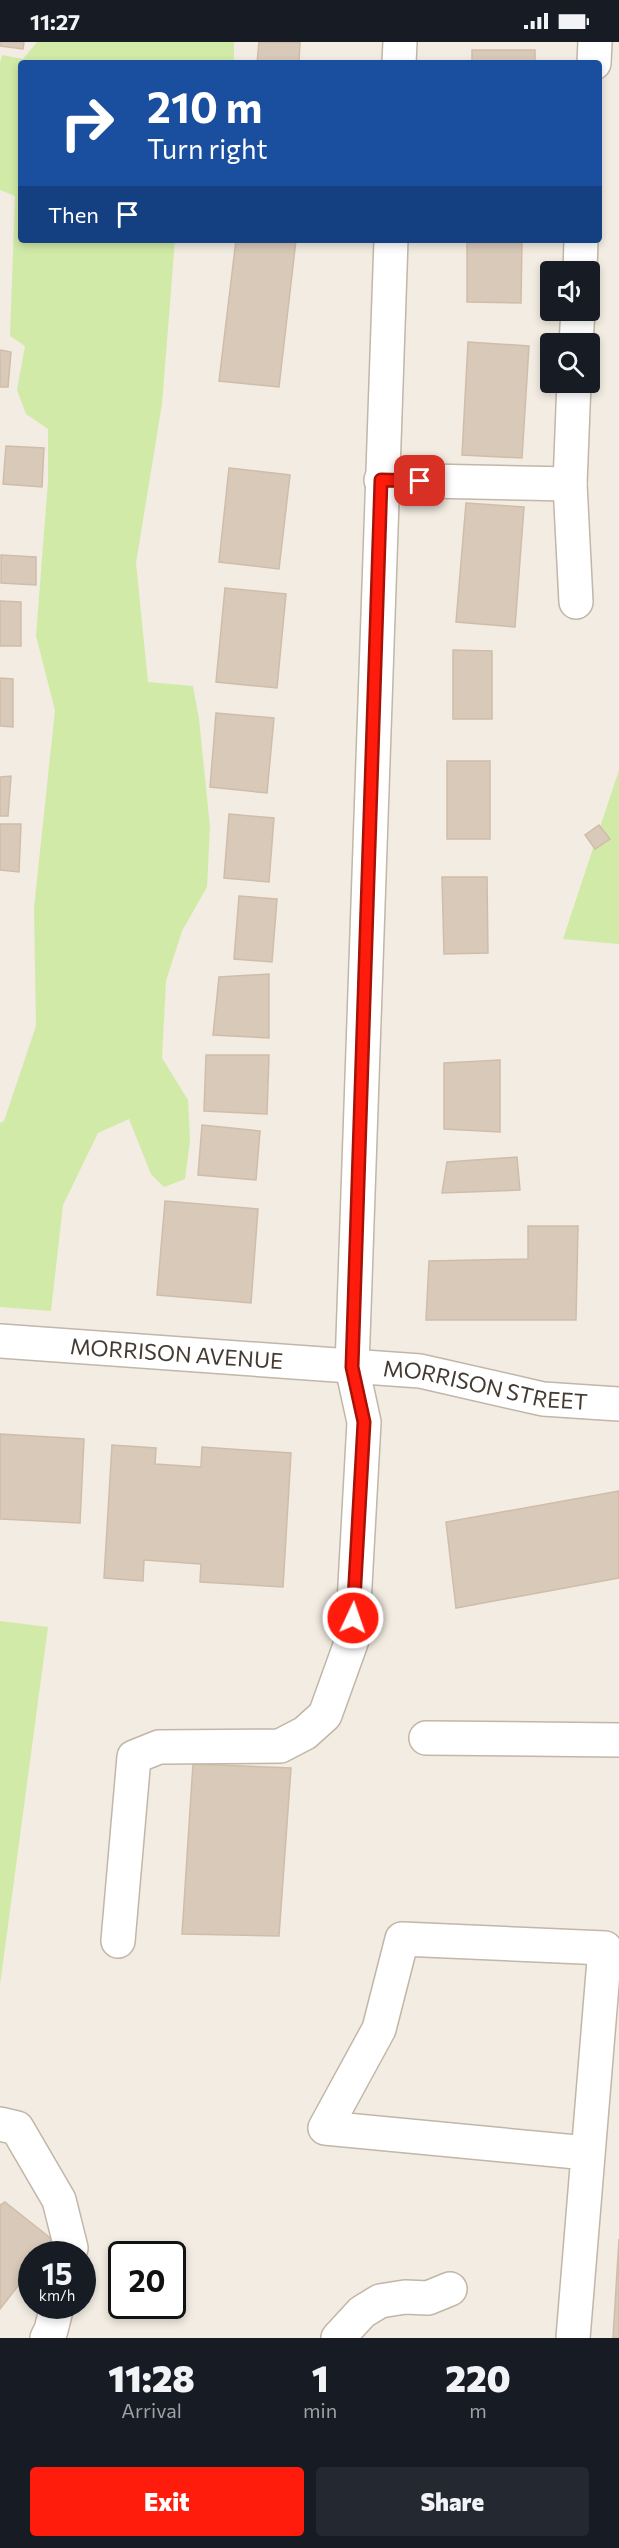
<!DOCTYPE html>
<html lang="en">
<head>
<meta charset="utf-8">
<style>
  body { margin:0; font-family:Commissioner,sans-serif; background:#242831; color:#f1f3f6; height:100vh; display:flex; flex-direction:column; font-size:22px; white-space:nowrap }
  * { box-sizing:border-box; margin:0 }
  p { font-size:20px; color:#9ea1a6 }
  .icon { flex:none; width:33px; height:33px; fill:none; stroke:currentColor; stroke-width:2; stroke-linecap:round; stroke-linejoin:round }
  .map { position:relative; height:2296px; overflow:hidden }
  .side { display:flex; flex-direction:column; background:#171b24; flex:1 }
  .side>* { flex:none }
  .guide { position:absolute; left:18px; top:18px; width:584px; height:183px; border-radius:6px; box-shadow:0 3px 9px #0003; background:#1a4fa0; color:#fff; overflow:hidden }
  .fabs { position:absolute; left:540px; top:219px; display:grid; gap:12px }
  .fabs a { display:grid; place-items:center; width:60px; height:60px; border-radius:6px; background:#171b24; box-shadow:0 3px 9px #0003; font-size:30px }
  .speed { position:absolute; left:18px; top:2199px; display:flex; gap:12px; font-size:30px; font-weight:700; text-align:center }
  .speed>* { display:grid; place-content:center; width:78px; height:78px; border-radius:50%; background:#171b24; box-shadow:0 3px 9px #0003; line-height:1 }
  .speed small { font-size:15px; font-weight:400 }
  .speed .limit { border:3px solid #111; border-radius:9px; background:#fff; color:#111 }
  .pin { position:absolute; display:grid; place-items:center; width:51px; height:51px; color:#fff; margin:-26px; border-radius:12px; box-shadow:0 3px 9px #0006 }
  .me { position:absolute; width:66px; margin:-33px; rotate:3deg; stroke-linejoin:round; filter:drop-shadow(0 0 4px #0008) }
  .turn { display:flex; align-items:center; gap:21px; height:126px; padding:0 30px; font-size:27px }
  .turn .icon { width:78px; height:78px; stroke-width:2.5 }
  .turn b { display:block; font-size:42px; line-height:51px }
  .then { display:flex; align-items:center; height:57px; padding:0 30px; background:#0003; gap:12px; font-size:22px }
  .eta { display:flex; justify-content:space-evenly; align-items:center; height:102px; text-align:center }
  .eta b { font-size:36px; font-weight:800; line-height:42px }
  .button { display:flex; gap:12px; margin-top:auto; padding:12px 30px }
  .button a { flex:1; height:69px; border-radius:6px; background:#ff1c0c; color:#fff; font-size:24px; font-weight:800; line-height:69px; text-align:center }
  .button a+a { background:#242831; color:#f1f3f6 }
  .status { display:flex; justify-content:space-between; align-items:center; height:42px; padding:0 30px; background:#171b24; direction:ltr }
  .status svg { height:16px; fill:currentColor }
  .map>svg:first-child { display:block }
</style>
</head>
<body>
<div class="status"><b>11:27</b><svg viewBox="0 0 49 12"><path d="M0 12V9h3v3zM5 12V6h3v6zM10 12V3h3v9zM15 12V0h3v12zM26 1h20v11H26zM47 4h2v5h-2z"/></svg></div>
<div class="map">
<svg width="619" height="2296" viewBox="0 0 619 2296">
  <rect width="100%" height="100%" fill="#f2ece2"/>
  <g fill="#d2eaa7">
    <polygon points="37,0 234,0 234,21 21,21 21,198 175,198 162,362 136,521 148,640 193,644 199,677 210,785 207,845 182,889 166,939 162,1016 188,1058 190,1099 185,1137 164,1145 151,1132 129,1077 98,1091 63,1163 51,1269 0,1265 0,1081 4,1079 36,984 34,866 55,668 36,594 48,439 48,387 26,372 17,348 25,304 10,294 15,154 0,148 0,21 2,13 23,17"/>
    <polygon points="619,728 619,902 563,897"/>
    <polygon points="0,1579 48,1585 0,1943"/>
  </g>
  <g fill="#d8c9b9" stroke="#d0bda9" stroke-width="1.5">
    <polygon points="0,0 24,0 23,7 0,4"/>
    <polygon points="259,0 300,0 299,21 257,21"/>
    <rect x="472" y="8" width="63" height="13"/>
    <polygon points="236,198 296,198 279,345 219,339"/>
    <polygon points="467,198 522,198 521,261 467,260"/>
    <polygon points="468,300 529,304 522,416 462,413"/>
    <polygon points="0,308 11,310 8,345 0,345"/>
    <polygon points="6,404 44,406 42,445 3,442"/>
    <polygon points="229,426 290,433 279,527 219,520"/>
    <polygon points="466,461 524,465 515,585 456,580"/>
    <polygon points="1,513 36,515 36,543 1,541"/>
    <polygon points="225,546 286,552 277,646 216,640"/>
    <polygon points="0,559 21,560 21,604 0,604"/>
    <polygon points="453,608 492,609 492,677 453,677"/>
    <polygon points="0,636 13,637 13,685 0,684"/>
    <polygon points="216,671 274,676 267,751 210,745"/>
    <rect x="447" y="719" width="43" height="78"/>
    <polygon points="11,734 8,774 0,774 0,735"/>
    <polygon points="229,772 274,776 269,840 224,836"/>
    <polygon points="0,782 21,782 19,830 0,828"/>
    <polygon points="599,783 610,797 595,807 585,793"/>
    <polygon points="442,835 487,835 488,911 444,912"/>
    <polygon points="239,854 277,857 272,920 234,917"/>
    <polygon points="269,932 269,996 213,993 219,935"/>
    <polygon points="206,1013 269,1013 267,1072 204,1069"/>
    <polygon points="500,1018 500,1090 444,1087 444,1021"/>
    <polygon points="202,1083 260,1089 256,1138 198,1133"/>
    <polygon points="517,1115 520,1148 442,1151 447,1120"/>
    <polygon points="165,1159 258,1167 251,1261 157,1253"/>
    <polygon points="528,1184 578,1184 576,1278 426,1278 429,1219 528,1217"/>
    <polygon points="0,1392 84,1397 80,1481 0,1477"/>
    <polygon points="112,1403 156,1406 155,1422 201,1425 202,1405 291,1411 283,1545 200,1540 201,1522 144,1518 143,1539 104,1536"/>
    <polygon points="619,1449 619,1536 456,1566 446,1480"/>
    <polygon points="193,1722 291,1726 279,1894 182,1892"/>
    <polygon points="5,2160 53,2198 42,2212 32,2212 32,2226 0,2267 0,2163"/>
    <polygon points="619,2197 619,2296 613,2296"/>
  </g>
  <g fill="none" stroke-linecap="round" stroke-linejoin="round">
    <defs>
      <g id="minor">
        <polyline points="399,21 400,0"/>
        <polyline points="594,21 595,0"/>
        <polyline points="580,230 581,198"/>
        <polyline points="576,302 578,268"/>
        <polyline points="574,340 570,442 576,560"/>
        <polyline points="381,438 570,442"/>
        <path id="s1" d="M0,1299L420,1329L543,1357L619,1362"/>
        <polyline points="426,1696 619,1698"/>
        <polyline points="118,1899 134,1715 159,1705 280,1704 305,1691 325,1673 352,1598 364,1380 352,1325 391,198"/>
        <polyline points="0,2082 17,2086 59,2158 71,2206 69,2212"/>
        <polyline points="47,2296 51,2288 57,2264"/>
        <polyline points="338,2296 362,2270 380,2259 405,2255 428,2256 450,2247"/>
        <polyline points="573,2296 605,1906 402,1897 379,1987 325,2086 587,2111"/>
      </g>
    </defs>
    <use href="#minor" stroke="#c1b6a7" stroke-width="36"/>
    <use href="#minor" stroke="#fff" stroke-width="33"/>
  </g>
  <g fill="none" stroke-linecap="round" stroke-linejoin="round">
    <defs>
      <polyline id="route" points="353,1576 364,1380 352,1325 381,438 420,439"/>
    </defs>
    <use href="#route" stroke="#a61208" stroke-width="15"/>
    <use href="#route" stroke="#ff1c0c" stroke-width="10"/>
  </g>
  <g text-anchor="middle" stroke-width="5" stroke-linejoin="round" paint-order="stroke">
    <g font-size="22" fill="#443b32" stroke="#fff">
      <text dy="8" stroke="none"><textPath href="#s1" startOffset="177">MORRISON AVENUE</textPath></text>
      <text dy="8" stroke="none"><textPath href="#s1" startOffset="488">MORRISON STREET</textPath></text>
    </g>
  </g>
</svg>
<div class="fabs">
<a><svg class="icon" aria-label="sound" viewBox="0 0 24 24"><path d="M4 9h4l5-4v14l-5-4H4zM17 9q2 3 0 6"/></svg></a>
<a><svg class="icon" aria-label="search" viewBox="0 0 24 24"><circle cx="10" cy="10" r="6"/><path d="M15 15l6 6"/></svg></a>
</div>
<div class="speed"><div>15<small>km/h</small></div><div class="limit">20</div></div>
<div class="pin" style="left:420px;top:439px;background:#d93025"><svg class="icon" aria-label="arrive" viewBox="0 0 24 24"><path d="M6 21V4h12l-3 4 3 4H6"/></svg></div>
<svg class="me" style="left:353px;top:1576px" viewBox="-20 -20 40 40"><circle r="17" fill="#ff1c0c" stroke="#fff" stroke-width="3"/><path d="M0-11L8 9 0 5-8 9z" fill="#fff"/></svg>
<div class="guide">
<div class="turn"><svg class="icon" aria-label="right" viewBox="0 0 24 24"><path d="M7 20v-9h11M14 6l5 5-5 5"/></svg><div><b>210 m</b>Turn right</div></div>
<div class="then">Then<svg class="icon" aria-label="arrive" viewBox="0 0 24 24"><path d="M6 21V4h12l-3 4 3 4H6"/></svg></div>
</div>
</div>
<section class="side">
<div class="eta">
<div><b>11:28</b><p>Arrival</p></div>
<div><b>1</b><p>min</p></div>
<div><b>220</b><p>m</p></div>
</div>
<div class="button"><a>Exit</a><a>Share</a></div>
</section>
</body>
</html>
